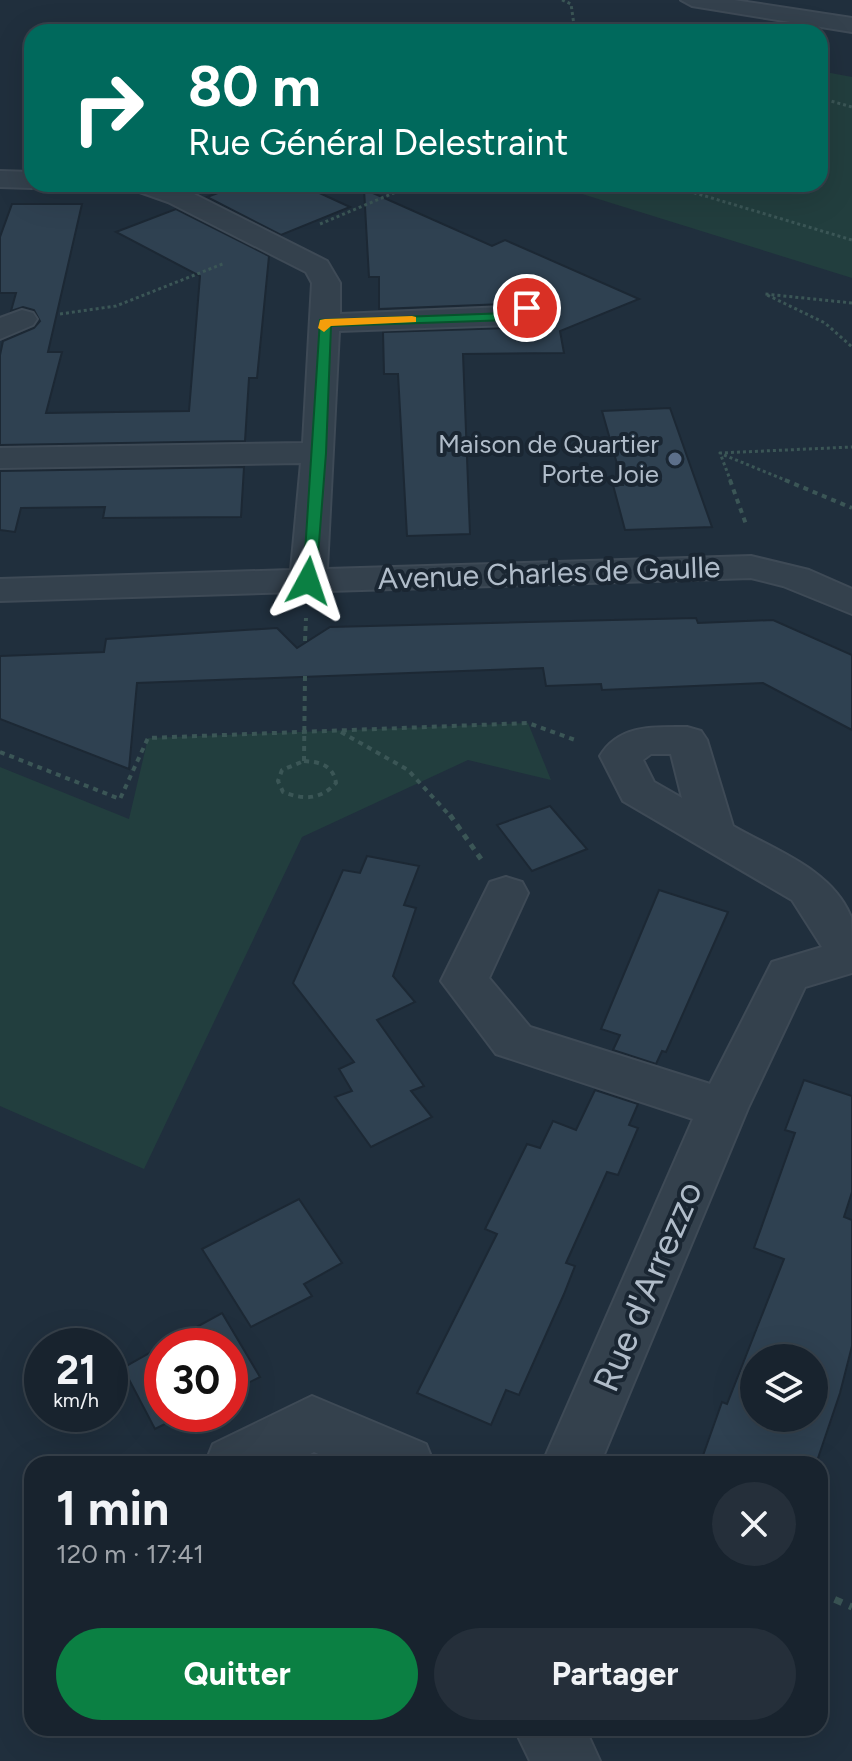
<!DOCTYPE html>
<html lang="fr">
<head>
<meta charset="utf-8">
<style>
  body { margin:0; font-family:Figtree,sans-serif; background:#252f3a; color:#f1f3f6; height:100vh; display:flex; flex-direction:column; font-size:30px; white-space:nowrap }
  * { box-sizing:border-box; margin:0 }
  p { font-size:26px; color:#9fa4aa }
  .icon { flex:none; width:44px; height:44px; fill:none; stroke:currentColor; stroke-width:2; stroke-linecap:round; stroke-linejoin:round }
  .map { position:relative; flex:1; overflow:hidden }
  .sheet { position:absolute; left:24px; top:1456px; width:804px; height:280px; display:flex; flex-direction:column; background:#18232e; border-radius:24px; box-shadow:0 8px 32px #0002,0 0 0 2px #36404a }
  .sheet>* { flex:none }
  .guide { position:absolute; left:24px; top:24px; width:804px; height:168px; border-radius:24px; box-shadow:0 8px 32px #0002,0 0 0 2px #36404a; background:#00695c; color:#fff; overflow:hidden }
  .tools { position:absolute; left:740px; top:1344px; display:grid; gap:16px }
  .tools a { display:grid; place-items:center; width:88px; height:88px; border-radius:50%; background:#18232e; box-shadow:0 8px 32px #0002,0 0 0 2px #36404a; font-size:40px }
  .speed { position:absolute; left:24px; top:1328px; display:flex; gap:16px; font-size:40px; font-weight:700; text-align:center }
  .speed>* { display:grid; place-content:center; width:104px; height:104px; border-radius:50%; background:#18232e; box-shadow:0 8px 32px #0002,0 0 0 2px #36404a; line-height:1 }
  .speed small { font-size:20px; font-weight:400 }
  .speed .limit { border:12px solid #d22; background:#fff; color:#111 }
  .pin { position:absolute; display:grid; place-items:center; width:68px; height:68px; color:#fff; margin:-34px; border:4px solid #fff; border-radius:50%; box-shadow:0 2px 8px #0007 }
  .me { position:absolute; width:88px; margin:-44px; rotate:5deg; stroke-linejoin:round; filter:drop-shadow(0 0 6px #0008) }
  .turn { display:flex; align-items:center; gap:28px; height:168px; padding:0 32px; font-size:36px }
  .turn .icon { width:104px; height:104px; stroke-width:2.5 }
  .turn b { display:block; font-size:56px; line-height:68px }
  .round { display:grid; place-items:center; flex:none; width:84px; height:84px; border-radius:42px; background:#252f3a }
  .headline { display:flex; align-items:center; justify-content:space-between; height:136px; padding:0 32px }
  h1 { font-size:48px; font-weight:700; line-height:60px }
  .button { display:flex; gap:16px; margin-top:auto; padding:16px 32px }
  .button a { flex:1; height:92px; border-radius:48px; background:#0b8043; color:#fff; font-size:32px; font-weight:700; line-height:92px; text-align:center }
  .button a+a { background:#252f3a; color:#f1f3f6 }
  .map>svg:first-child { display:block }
</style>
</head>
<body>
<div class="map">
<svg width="852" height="1761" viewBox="0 0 852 1761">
  <rect width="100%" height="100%" fill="#202f3d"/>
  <g fill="#223e3e">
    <polygon points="820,71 852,77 852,278 550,184 820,184"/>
    <polygon points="528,723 551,780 468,760 302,837 144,1169 0,1106 0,767 129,819 148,738"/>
  </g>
  <g fill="#2f4151" stroke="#1c2834" stroke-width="2" fill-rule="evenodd">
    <polygon points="242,184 300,184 350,207 281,235 207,197"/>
    <polygon points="364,189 492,246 505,240 639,299 560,331 564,353 463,354 470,534 407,536 398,374 384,374 383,332 510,328 538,317 545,308 539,300 528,296 504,304 379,309 379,277 369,277"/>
    <polygon points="12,204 82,204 48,352 62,352 46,413 189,411 200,276 116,232 176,209 269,256 257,378 249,378 245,441 0,445 0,355 3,341 34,328 40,321 34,310 23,307 11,311 16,293 0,293 0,237"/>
    <polygon points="670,408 712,527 625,530 613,485 623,485 602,411"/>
    <polygon points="244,467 241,517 103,518 105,507 21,508 15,532 0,530 0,471"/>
    <polygon points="696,618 698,623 773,620 852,655 852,730 763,683 602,690 601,684 546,686 543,668 137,683 129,769 0,719 0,656 104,652 106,639 277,628 297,648 330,627"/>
    <polygon points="550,806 587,849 532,871 497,825"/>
    <polygon points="367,856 419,866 404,905 416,908 393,976 415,1002 377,1020 424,1086 411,1091 432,1117 371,1147 335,1097 352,1091 339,1069 354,1062 293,983 343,870 360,873"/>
    <polygon points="659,890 728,912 666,1052 662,1051 656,1064 613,1050 620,1035 601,1029"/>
    <path d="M804,1080L852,1096V1192L844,1217L852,1220V1346L840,1393L816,1464H700L722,1402L727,1404L784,1259L754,1248L795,1133L785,1130ZM754,1358H814V1418H754Z"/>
    <polygon points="595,1090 638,1104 629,1125 638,1128 618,1175 607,1172 566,1263 575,1266 564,1294 519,1395 506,1390 491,1425 417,1393 497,1234 485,1229 527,1144 540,1148 553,1121 576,1130"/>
    <polygon points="299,1199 342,1263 304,1284 312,1296 251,1327 202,1249"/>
    <polygon points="222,1313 260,1377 230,1392 230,1346 162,1346"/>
    <polygon points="162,1346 162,1414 185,1414 155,1429 123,1368"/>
  </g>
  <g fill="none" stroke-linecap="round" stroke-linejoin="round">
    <defs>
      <g id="minor">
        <polygon points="681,0 734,0 852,18 852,32 692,6"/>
        <polygon points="0,171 32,172 32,184 42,184 32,188 0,187"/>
        <polygon points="130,184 168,184 186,190 327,261 340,283 340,314 505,307 527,299 537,302 542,308 537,314 510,325 339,331 327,569 751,556 809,570 852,589 852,614 783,586 751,578 0,601 0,579 291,570 301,463 0,468 0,448 303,443 312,283 306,272 168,202 134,190"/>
        <polygon points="22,310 33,313 37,319 33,325 0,339 0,318"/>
        <path d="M687,727L701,731L707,740L733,826C774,850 832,869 851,917C852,932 852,957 852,973L805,987L748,1108L600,1464H542L693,1119L496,1054L441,981L490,882L506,877L522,882L528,893L489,978L530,1027L710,1084L772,962L822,947L792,900L623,801L600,756C619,724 654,727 687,727ZM651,754H671L682,798L654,782L643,760Z"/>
        <polygon points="312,1396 426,1444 434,1464 340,1464 314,1452 292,1464 205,1464 213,1444"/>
        <polygon points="514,1728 585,1728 600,1761 530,1761"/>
      </g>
    </defs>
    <use href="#minor" stroke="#3e4a56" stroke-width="4"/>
    <g stroke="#3b5656" stroke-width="3" stroke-dasharray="3 3" stroke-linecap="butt">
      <polyline points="562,0 571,4 575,32"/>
      <polyline points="820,98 852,107"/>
      <polyline points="665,184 852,240"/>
      <polyline points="320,224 415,184"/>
      <polyline points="852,303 765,294 825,323 852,347"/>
      <polyline points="60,314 116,306 225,263"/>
      <polyline points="724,455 790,482"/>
      <polyline points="731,482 720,453 852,447"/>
    </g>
    <g stroke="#3b5656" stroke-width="4" stroke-dasharray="5 5" stroke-linecap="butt">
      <polyline points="730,480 747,527"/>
      <polyline points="785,480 852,508"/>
      <polyline points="305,641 306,618"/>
      <polyline points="341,732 408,770 451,817"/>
      <polyline points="0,752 120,799 148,738 528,723 578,741"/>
      <path d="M304,761C320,762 333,765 336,783C320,800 304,800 283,792L278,781L282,770Z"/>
      <polyline points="304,761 305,674"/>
    </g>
    <polyline stroke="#3b5656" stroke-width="5" stroke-dasharray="6 6" stroke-linecap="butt" points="450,815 481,859"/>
    <polyline stroke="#3b5656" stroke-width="7" stroke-dasharray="8 8" stroke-linecap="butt" points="820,1593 852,1607"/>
    <use href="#minor" fill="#34414d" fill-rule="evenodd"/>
  </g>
  <polygon fill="#0b8043" stroke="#07532c" stroke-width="2" points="527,304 531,305 531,310 510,320 331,326 326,453 316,581 303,584 320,320 508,313"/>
  <polygon fill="#f59e0b" points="412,316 416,317 416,322 331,326 324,332 318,328 320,320 325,319"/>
  <circle fill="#5c6f8a" stroke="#1a2632" stroke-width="3" cx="675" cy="459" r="8"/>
  <g text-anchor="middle" stroke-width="8" stroke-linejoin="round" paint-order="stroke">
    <g font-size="26" fill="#b0bcc9" stroke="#1a2632" text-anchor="end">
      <text x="659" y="453">Maison de Quartier<tspan x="659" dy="30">Porte Joie</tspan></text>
    </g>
    <g font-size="30" fill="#b0bcc9" stroke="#1a2632">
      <text transform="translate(549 573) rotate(-2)" y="10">Avenue Charles de Gaulle</text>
    </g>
    <g font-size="36" fill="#b0bcc9" stroke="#1a2632">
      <text transform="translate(647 1286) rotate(-67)" y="13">Rue d'Arrezzo</text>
    </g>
  </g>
</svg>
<div class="tools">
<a><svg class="icon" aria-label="layers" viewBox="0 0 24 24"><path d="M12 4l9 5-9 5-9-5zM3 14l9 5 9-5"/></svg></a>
</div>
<div class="speed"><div>21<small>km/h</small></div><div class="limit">30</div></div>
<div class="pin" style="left:527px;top:308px;background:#d93025"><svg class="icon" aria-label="arrive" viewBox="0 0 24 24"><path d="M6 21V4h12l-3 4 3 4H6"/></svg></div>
<svg class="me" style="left:308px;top:581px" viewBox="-20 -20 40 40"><path d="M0-17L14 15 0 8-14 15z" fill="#0b8043" stroke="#fff" stroke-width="4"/></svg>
<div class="guide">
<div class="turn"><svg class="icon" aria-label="right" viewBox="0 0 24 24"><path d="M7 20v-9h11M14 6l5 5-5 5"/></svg><div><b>80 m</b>Rue Général Delestraint</div></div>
</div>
<section class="sheet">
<div class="headline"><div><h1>1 min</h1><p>120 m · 17:41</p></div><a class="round"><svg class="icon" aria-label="close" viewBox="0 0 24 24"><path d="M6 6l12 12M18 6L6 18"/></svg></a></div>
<div class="button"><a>Quitter</a><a>Partager</a></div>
</section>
</div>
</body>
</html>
